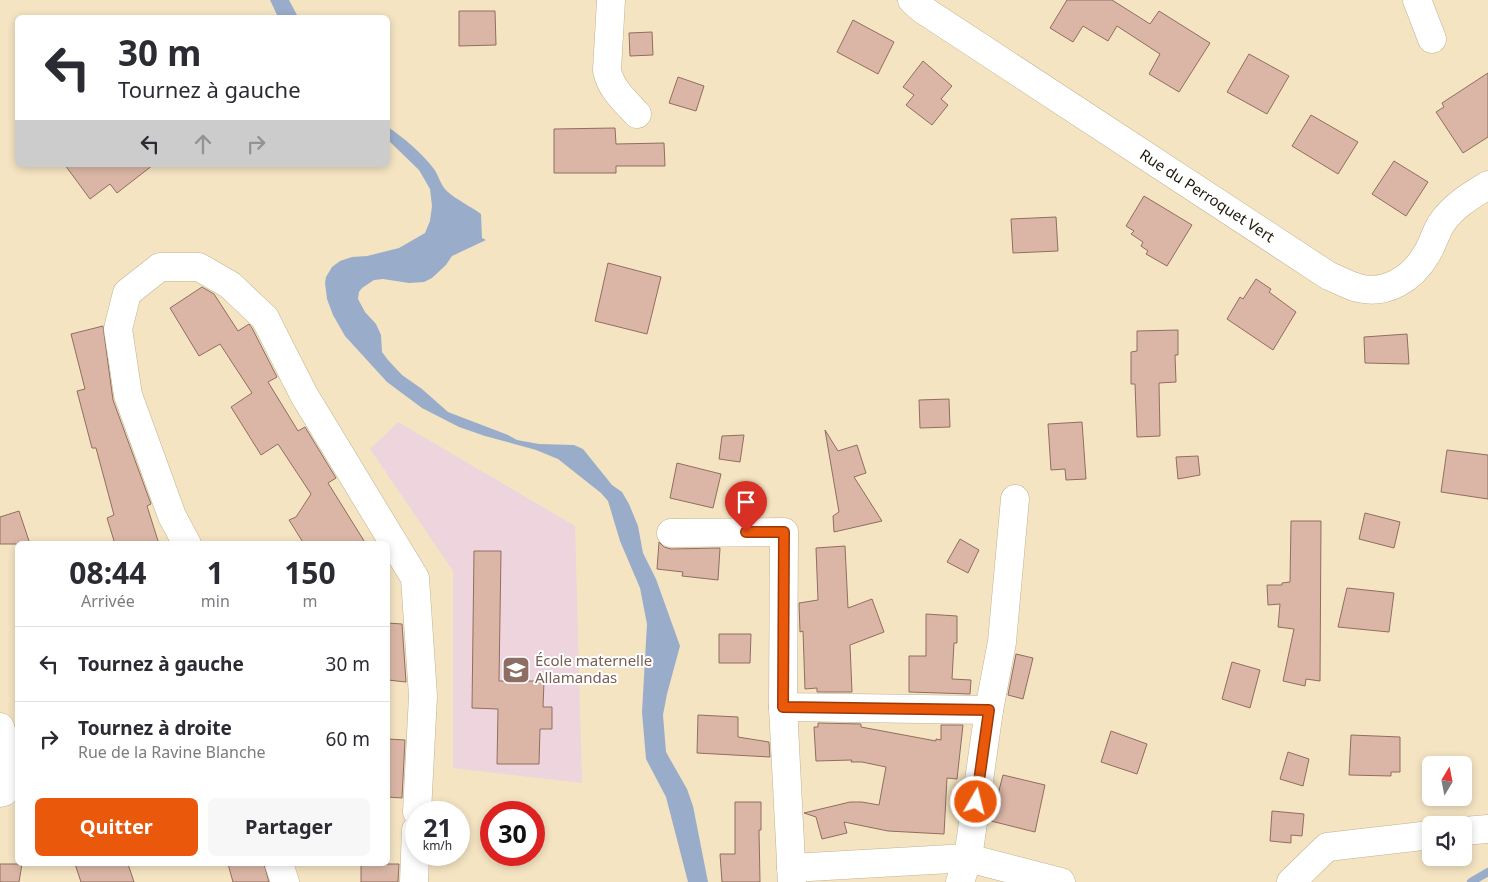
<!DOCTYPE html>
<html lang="fr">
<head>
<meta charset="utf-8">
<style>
  body { margin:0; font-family:"Noto Sans",sans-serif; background:#f7f7f7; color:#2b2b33; height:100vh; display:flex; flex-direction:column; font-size:19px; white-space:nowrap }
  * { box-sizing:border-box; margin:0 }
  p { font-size:16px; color:#7c7c81 }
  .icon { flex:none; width:28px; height:28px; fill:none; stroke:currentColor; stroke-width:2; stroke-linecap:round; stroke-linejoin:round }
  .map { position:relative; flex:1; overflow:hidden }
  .side { position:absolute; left:15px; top:541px; width:375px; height:325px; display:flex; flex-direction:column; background:#fff; border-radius:8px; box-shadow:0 2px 8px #0003 }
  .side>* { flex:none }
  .top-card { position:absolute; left:15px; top:15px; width:375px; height:152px; border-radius:8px; box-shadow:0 2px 8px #0003; background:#fff; color:#2b2b33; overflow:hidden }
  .needle { width:32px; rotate:10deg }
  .tools { position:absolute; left:1422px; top:756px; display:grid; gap:10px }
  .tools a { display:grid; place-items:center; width:50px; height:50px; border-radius:8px; background:#fff; box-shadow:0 2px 8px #0003; font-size:25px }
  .speed { position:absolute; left:405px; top:801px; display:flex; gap:10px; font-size:25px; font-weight:700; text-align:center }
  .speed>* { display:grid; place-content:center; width:65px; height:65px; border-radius:50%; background:#fff; box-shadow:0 2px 8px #0003; line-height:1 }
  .speed small { font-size:12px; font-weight:400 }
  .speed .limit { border:8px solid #d22; background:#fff; color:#111 }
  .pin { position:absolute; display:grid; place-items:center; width:42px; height:42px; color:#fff; margin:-51px -21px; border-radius:50% 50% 50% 0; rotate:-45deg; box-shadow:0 0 5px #0007 }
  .pin .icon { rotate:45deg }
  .me { position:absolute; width:55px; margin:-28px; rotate:8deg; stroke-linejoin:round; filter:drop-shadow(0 0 4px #0008) }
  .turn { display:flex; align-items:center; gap:18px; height:105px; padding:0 20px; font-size:22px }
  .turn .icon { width:65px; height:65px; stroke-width:2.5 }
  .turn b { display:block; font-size:35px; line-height:42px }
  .lanes { display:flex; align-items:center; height:48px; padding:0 20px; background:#0003; justify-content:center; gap:25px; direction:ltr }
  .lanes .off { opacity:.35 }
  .eta { display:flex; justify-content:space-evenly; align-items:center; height:85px; text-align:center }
  .eta b { font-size:30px; font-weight:700; line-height:35px }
  .primary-button { display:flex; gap:10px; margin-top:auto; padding:10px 20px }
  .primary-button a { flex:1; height:58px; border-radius:8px; background:#ea580c; color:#fff; font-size:20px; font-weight:700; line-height:58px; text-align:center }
  .primary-button a+a { background:#f7f7f7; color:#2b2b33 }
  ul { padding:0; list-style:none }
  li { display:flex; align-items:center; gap:15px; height:75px; padding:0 20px; border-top:1px solid #e1e1e2 }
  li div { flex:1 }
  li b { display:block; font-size:19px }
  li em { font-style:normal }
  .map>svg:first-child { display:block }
</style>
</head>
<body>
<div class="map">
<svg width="1488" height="882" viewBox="0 0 1488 882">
  <rect width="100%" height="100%" fill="#f4e4c2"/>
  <polygon fill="#eed4dc" points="398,422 575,526 582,783 453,768 453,571 370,449"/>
  <g fill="#99adca">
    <polygon points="270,0 289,0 298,17 278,17"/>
    <path d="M388,127C405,139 421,152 434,169C439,176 441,187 448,192C457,200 470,206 481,214L482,238L486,240L452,256L446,265L432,278L424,282L409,283L383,279L374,280L362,288L359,292L358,299L365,312L376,324L381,335L382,352L388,360L402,375L422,389L448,412L508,435L517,440L539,444L574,445L583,449L612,485L622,492L629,504L638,526L643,553L656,579L680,646L667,694L663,715L666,752L687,789L693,806L708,882H688L666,797L646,759L642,712L647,624L640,588L620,541L608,501L601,493L558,459L536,450L485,436L459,427L422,408L387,382L345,336L333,315L327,299L325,283L326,277L332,267L340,261L352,257L367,256L399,248L425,233L430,221L432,206L430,189L419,170L388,140Z"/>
  </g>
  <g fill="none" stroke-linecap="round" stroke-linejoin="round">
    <polyline stroke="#99adca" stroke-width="8" points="1471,882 1488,872"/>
  </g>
  <g fill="#dbb6a6" stroke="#906e60">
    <polygon points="1067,0 1112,0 1150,24 1159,11 1210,43 1179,92 1149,74 1160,54 1117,26 1108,41 1083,26 1073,42 1050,28"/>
    <polygon points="459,11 495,11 496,45 459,46"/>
    <polygon points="853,20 894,42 878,74 837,52"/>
    <polygon points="652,32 653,55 630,56 629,33"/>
    <polygon points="1249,54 1289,76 1267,114 1227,92"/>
    <polygon points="923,61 952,86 941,99 948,105 932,125 906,105 914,95 903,87"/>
    <polygon points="1488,73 1488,137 1463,153 1436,112 1444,107 1442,103"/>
    <polygon points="678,77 704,86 696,111 669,103"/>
    <polygon points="1311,115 1358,142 1338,174 1292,146"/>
    <polygon points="615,128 616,144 664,143 665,166 616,166 616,173 554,173 554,129"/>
    <polygon points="1394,161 1428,182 1406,216 1372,194"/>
    <polygon points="65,165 153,165 117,193 110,184 90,199"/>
    <polygon points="1144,196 1192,225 1167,266 1146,254 1148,251 1141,246 1143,242 1131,234 1134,231 1126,226"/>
    <polygon points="1056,217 1058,251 1013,253 1011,219"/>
    <polygon points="608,263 661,277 647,334 595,321"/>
    <polygon points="1256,279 1271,289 1269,292 1296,312 1273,350 1227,319 1240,297 1243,299"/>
    <polygon points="202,287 214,294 238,331 249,324 252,328 277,377 268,382 298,431 305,427 336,478 328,483 366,544 304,544 289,520 296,517 311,494 278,444 261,455 231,407 252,393 220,344 199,356 170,308"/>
    <polygon points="103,326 113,400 151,504 147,506 159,544 115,544 107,518 114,515 96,448 92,448 77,391 85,389 71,334"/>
    <polygon points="1178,330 1178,355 1175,355 1176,382 1159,383 1160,436 1137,437 1135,384 1131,384 1131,352 1137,351 1137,331"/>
    <polygon points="1407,334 1409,364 1365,363 1364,337"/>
    <polygon points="949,399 950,427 920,428 919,400"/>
    <polygon points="1082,422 1086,479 1066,480 1065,469 1051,470 1048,424"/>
    <polygon points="825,430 838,451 857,445 866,473 854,477 882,521 834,532 833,516 839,512"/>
    <polygon points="744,435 740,462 719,459 722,436"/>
    <polygon points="1447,450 1488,455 1488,499 1441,492"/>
    <polygon points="1198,456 1200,475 1178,479 1176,457"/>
    <polygon points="677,463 721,474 713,508 670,498"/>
    <polygon points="19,511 30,544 0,544 0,517"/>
    <polygon points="1365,513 1400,522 1394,548 1359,539"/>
    <polygon points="1291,521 1321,521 1320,681 1306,679 1305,686 1283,681 1294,629 1278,627 1280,604 1268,605 1267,585 1282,585 1282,583 1290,582"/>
    <polygon points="960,539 979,550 968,573 947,562"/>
    <polygon points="659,542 664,547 671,549 720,548 718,580 682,576 683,572 657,569"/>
    <polygon points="845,546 848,608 872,599 884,632 850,645 852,692 817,692 817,688 805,689 803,631 800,632 799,603 818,600 816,548"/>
    <polygon points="474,551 501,551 499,681 544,681 543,707 552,707 552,729 540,729 539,764 497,764 498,709 472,708"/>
    <polygon points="1347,588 1394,593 1389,632 1338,627"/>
    <polygon points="926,614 957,616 957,643 954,643 952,679 971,680 970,694 909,692 909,656 926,656"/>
    <polygon points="388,623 402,624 406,682 388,680"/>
    <polygon points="719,634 751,634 750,663 719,663"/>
    <polygon points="1016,654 1033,658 1023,699 1008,695"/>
    <polygon points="1232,662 1260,670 1250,708 1222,699"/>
    <polygon points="698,715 738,717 738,737 769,742 770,757 697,753"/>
    <polygon points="818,723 861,724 861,727 936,741 936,739 941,740 941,725 963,725 957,779 947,778 944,834 888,831 844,822 847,833 822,839 816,817 804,813 850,802 862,802 879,805 886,767 862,762 851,762 852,760 816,761 814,727 818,727"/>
    <polygon points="1111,731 1147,744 1137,774 1101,762"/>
    <polygon points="1351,735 1400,737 1400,772 1391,772 1391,776 1349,775"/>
    <polygon points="388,739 405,740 402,798 388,797"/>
    <polygon points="1288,752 1309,759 1303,786 1280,779"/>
    <polygon points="1003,775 1045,785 1035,832 991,821"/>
    <polygon points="735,802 761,802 761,830 759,830 760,882 722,882 720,854 735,854"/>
    <polygon points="1272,811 1304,814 1302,836 1291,835 1291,843 1270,841"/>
    <polygon points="0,864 22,864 19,882 0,882"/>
    <polygon points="75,864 128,864 134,882 81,882"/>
    <polygon points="228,864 264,864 269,882 233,882"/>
    <polygon points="361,864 399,864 398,882 361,882"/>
  </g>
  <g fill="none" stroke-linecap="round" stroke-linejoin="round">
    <defs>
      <g id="minor">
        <path d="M611,0L607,70C610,88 625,101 637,114"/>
        <path d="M912,0L922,9L1329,276C1339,280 1348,285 1358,288C1386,295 1412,279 1426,255C1432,246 1435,234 1441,224C1453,206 1470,196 1488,185"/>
        <polyline points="1417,0 1432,39"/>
        <polyline points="671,533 784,532 783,707 792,882"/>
        <polyline points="187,544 172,516 128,395 118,329 127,293 160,267 199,267 230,285 265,318 304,395 415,578 423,696 417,812"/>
        <polyline points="783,707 989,710"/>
        <polyline points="0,727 12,765 4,792 0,793"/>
        <polyline points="1464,831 1488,829"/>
        <polyline points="279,864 285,882"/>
        <polyline points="791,868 968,858 1061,882"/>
        <polyline points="414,882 416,830"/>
        <polyline points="960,882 968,858 989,710 1002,642 1015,499"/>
        <polyline points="1291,882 1327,847 1431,835"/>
      </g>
    </defs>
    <use href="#minor" stroke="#c1b291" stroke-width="29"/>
    <use href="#minor" stroke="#fff" stroke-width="28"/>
  </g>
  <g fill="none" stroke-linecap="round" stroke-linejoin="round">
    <defs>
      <polyline id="route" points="746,532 784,532 783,707 989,710 976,802"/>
    </defs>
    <use href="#route" stroke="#983908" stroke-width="12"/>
    <use href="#route" stroke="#ea580c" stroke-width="9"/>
  </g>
  <defs>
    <symbol id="school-square" viewBox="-11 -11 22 22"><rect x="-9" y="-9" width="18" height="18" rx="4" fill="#8d6e63" stroke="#fff"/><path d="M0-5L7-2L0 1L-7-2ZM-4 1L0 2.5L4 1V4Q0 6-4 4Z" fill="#fff"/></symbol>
  </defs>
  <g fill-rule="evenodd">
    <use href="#school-square" x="500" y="654" width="32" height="32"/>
  </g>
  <g text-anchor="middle" stroke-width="4" stroke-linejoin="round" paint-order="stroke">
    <g font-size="15" fill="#1b1609" stroke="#fff">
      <text transform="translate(1207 196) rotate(33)" y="5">Rue du Perroquet Vert</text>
    </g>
    <g font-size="15" fill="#785e54" stroke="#fff" text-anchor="start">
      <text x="535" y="666">École maternelle<tspan x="535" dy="17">Allamandas</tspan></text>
    </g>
  </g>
</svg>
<div class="tools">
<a><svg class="needle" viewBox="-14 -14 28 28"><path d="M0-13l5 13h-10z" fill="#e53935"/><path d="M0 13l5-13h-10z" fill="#7c7c81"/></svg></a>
<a><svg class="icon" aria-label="sound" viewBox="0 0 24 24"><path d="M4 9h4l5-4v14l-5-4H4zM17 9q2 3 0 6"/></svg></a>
</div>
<div class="speed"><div>21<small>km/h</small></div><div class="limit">30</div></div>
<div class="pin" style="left:746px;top:532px;background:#d93025"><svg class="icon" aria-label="arrive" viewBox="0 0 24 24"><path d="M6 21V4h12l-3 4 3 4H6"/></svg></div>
<svg class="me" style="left:976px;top:802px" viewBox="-20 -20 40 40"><circle r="17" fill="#ea580c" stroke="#fff" stroke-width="3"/><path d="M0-11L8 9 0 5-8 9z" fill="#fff"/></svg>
<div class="top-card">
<div class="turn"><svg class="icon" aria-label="left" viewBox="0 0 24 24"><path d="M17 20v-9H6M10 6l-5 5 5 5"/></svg><div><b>30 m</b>Tournez à gauche</div></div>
<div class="lanes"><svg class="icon" aria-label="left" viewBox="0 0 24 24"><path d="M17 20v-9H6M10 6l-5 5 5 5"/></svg><svg class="icon off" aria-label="ahead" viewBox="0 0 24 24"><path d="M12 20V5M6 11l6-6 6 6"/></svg><svg class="icon off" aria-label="right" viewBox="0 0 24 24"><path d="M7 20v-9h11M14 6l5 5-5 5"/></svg></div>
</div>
<section class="side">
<div class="eta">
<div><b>08:44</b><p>Arrivée</p></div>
<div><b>1</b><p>min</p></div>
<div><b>150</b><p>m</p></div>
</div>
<ul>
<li><svg class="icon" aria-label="left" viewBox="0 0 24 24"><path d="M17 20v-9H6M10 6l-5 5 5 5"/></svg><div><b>Tournez à gauche</b></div><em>30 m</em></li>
<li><svg class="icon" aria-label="right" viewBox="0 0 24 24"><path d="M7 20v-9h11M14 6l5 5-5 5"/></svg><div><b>Tournez à droite</b><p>Rue de la Ravine Blanche</p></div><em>60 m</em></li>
</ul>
<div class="primary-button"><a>Quitter</a><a>Partager</a></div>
</section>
</div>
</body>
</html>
